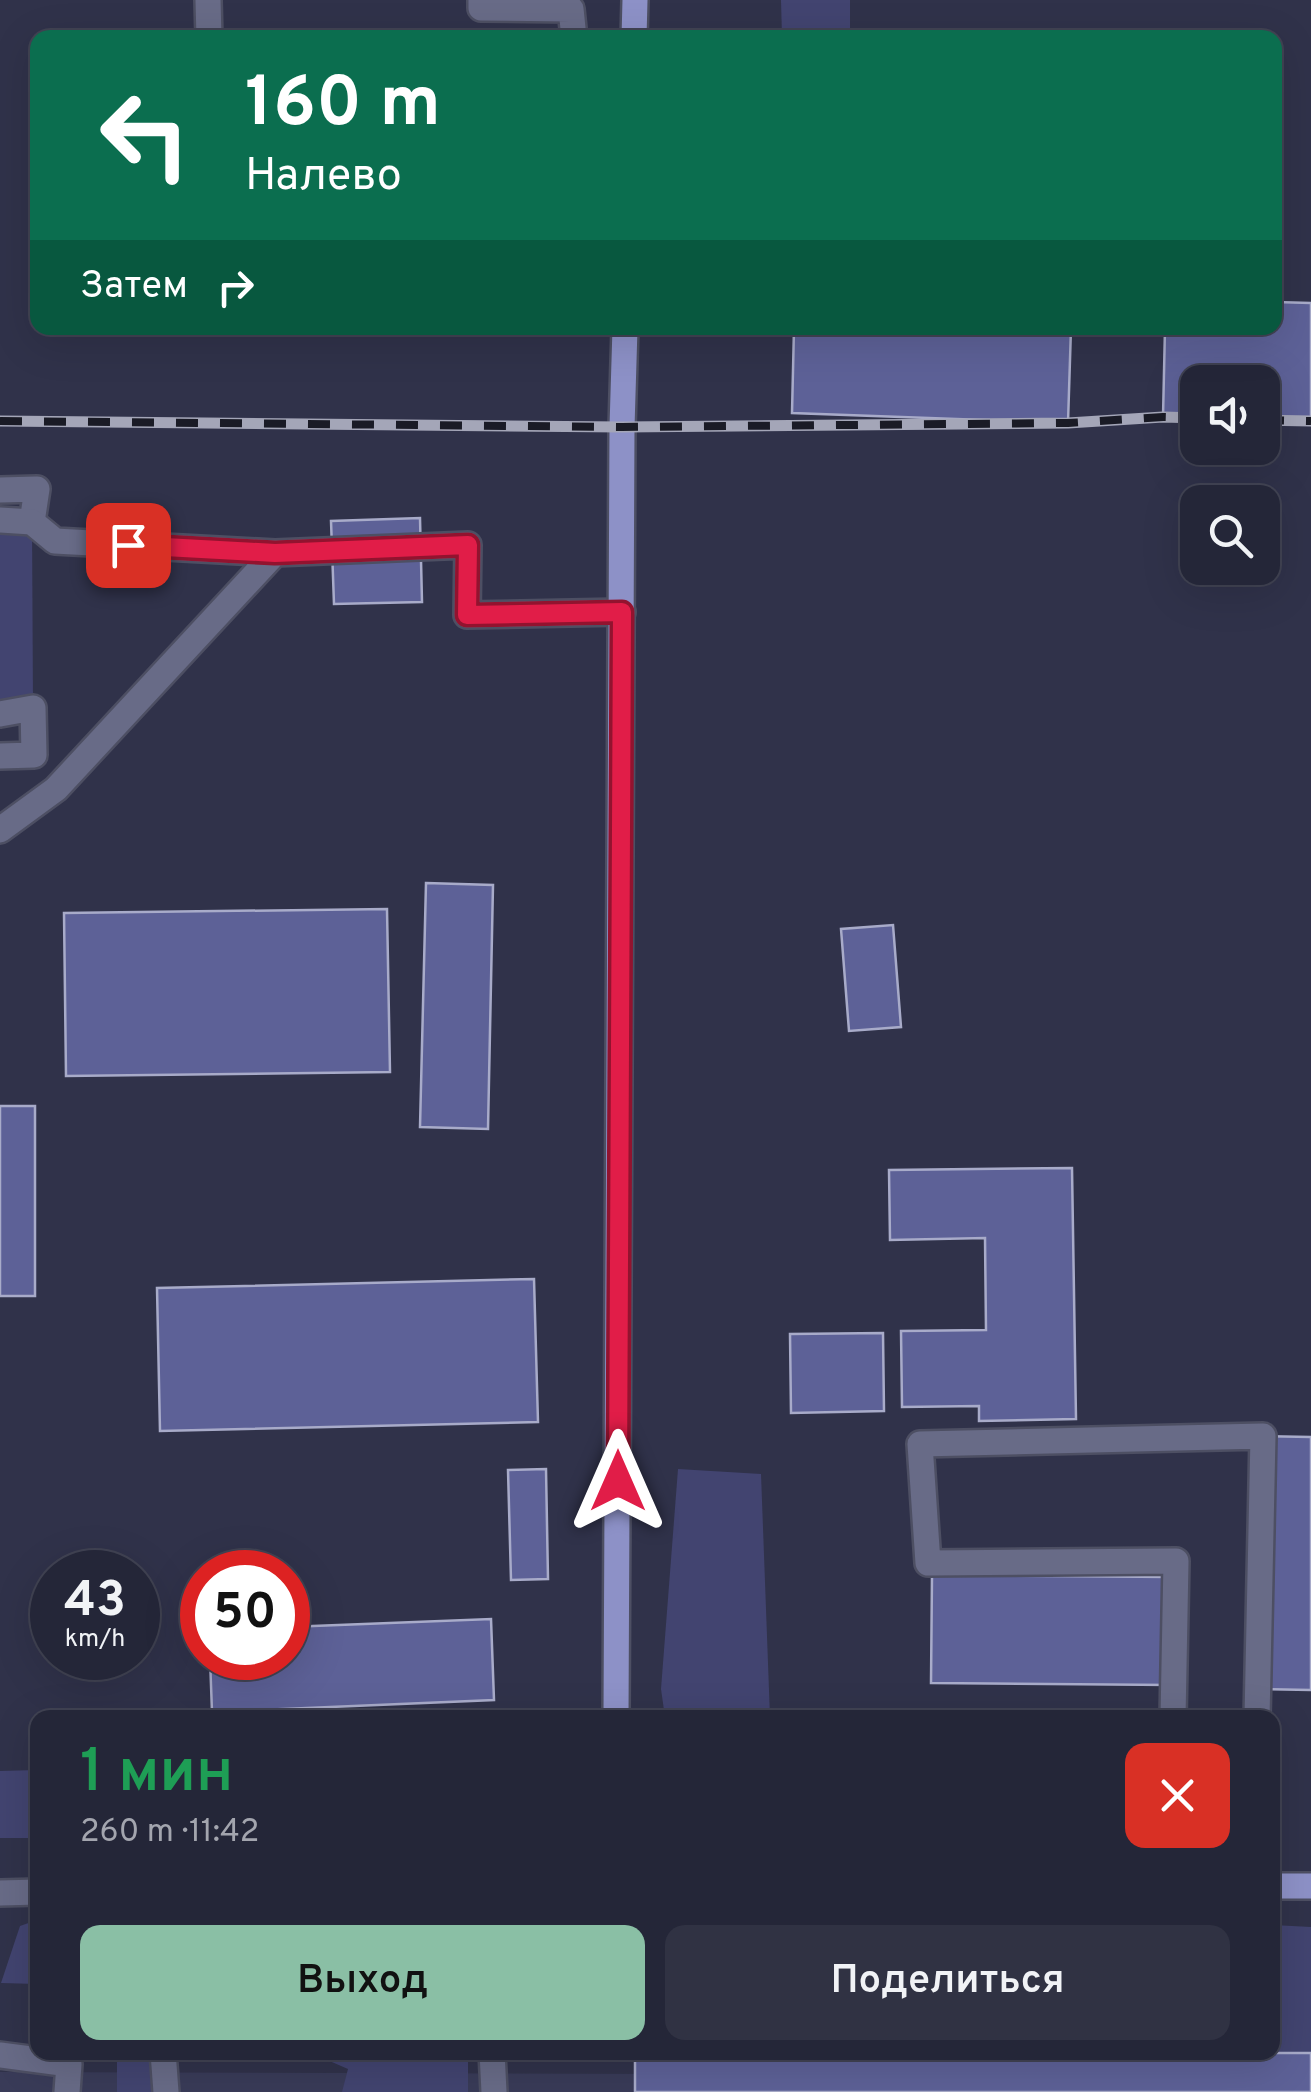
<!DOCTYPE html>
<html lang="ru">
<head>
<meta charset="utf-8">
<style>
  body { margin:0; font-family:Overpass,sans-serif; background:#303243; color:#f1f3f6; height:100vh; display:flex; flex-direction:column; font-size:38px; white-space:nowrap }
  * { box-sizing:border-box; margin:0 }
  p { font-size:32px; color:#a3a5ae }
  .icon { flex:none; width:55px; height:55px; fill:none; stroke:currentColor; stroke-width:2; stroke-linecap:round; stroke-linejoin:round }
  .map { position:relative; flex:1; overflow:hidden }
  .details { position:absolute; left:30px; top:1710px; width:1250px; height:350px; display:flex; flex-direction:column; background:#242638; border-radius:20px; box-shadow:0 10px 40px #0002,0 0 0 2px #414353 }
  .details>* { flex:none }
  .banner { position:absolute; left:30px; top:30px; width:1252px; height:305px; border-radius:20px; box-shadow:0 10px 40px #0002,0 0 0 2px #414353; background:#0b6e4f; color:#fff; overflow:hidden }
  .buttons { position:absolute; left:1180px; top:365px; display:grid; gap:20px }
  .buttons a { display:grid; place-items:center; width:100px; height:100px; border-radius:20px; background:#242638; box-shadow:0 10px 40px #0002,0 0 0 2px #414353; font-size:50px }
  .speed { position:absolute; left:30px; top:1550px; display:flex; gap:20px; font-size:50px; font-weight:700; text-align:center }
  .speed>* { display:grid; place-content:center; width:130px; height:130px; border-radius:50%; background:#242638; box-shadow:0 10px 40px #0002,0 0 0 2px #414353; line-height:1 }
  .speed small { font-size:25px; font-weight:400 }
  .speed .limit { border:15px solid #d22; background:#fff; color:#111 }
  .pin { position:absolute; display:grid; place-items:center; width:85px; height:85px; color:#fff; margin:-42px; border-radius:20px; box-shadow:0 5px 15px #0006 }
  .me { position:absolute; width:110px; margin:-55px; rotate:0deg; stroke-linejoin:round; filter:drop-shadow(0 0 8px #0008) }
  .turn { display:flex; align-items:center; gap:35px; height:210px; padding:0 50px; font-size:45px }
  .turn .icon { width:130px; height:130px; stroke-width:2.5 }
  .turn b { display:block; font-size:70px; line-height:85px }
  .then { display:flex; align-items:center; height:95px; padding:0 50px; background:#0003; gap:20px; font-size:38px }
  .round { display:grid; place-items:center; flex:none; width:105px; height:105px; border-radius:20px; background:#303243 }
  .headline { display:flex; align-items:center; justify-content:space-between; height:170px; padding:0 50px }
  h1 { font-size:60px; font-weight:600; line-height:75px; color:#1e9e55 }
  .action { display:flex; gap:20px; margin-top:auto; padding:20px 50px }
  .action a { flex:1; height:115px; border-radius:20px; background:#8abfa5; color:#111; font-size:40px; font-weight:600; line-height:115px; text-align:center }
  .action a+a { background:#303243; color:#f1f3f6 }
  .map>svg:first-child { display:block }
</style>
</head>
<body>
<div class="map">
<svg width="1311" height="2092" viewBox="0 0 1311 2092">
  <rect width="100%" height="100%" fill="#30324a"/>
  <polygon fill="#393b58" points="0,2072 1311,2076 1311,2092 0,2092"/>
  <g fill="#424470">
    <polygon points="781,0 850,0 850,37 782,37"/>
    <polygon points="0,520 32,522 33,708 0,714"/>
    <polygon points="678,1469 761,1474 770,1717 665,1717 661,1689"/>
    <polygon points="37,1770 37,1838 0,1838 0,1771"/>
    <polygon points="37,1920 37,1984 1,1983 20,1926"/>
    <polygon points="1273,1925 1311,1927 1311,2053 1273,2052"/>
    <rect x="117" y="2053" width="36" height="39"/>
    <polygon points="311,2053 468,2053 468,2092 342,2092 348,2069"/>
  </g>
  <g fill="#5d6197" stroke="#a8abc9" stroke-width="2.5">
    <polygon points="1275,302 1311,303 1311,421 1262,420 1262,382 1198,382 1198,418 1163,417 1165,328 1275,328"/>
    <polygon points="794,328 1071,328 1068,423 792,413"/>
    <polygon points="420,518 422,602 334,604 331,521"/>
    <polygon points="426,883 493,885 488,1129 420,1127"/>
    <polygon points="387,909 390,1072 66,1076 64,913"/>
    <polygon points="893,925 901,1027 849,1031 841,929"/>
    <rect x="0" y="1106" width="35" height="190"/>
    <polygon points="1072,1168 1076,1419 979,1421 979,1406 902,1407 901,1331 986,1330 985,1238 890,1240 889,1170"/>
    <polygon points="534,1279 538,1422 160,1431 157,1288"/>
    <polygon points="883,1333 884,1411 791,1413 790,1334"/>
    <polygon points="1263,1436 1311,1437 1311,1690 1260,1689"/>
    <polygon points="546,1469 548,1579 511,1580 508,1470"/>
    <polygon points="932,1575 1170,1577 1170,1685 931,1683"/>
    <polygon points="491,1619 494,1700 212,1712 210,1658 288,1658 288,1627"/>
    <polygon points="635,2052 1311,2053 1311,2092 635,2092"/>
  </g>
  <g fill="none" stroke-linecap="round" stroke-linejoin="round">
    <defs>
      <g id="minor">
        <polyline points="208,0 209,38"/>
        <polyline points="481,0 481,8 571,9 574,38"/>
        <polyline points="0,490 37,489 32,522"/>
        <polyline points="0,520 32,522 55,541 275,553"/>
        <polyline points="0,714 33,708 34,755 0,756"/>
        <polyline points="0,830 56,789 275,553 468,545 467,615 622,612"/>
        <polyline points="1173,1718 1176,1561 928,1563 920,1444 1263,1436 1257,1718"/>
        <polyline points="0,1893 38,1892"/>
        <polyline points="163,2052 166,2092"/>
        <polyline points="492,2052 494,2092"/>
        <polyline points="0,2055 69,2064 67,2092"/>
      </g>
      <g id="major">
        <polyline points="634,38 635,0"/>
        <polyline points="616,1718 622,427 625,328"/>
        <polyline points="1272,1886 1311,1886"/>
      </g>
    </defs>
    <use href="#minor" stroke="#4d4f63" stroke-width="30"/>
    <use href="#major" stroke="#4d4f63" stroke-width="30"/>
    <use href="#minor" stroke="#686b87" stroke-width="25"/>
    <use href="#major" stroke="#8d91c7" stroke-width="25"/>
    <defs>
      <g id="rail">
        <polyline points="1262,420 1311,421"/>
        <polyline points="0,421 622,427 1068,423 1163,417 1198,418"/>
      </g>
    </defs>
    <use href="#rail" stroke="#a4a6b8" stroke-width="11"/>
    <use href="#rail" stroke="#1a1b26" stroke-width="8" stroke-dasharray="22" stroke-linecap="butt"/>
  </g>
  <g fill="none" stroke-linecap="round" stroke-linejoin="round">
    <defs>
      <polyline id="route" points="128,545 275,553 468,545 467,615 622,612 618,1481"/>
    </defs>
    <use href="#route" stroke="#92132f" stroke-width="25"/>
    <use href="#route" stroke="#e11d48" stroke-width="18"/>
  </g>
</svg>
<div class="buttons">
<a><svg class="icon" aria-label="sound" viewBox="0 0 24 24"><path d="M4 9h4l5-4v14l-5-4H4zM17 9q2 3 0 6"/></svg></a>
<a><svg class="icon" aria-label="search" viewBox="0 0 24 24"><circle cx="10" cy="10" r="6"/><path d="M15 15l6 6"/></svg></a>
</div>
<div class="speed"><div>43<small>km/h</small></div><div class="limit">50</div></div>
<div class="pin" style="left:128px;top:545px;background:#d93025"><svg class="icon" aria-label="arrive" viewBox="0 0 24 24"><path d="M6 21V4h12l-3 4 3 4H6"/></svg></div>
<svg class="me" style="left:618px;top:1481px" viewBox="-20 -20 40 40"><path d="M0-17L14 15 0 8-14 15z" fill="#e11d48" stroke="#fff" stroke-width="4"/></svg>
<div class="banner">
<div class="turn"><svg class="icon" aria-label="left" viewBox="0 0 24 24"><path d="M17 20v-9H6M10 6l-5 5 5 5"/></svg><div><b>160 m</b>Налево</div></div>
<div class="then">Затем<svg class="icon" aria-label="right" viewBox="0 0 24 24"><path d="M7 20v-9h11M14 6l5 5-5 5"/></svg></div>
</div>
<section class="details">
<div class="headline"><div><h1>1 мин</h1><p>260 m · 11:42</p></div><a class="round" style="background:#d93025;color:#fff"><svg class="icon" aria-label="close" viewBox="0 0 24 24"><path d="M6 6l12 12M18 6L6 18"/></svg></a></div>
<div class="action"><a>Выход</a><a>Поделиться</a></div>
</section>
</div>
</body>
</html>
